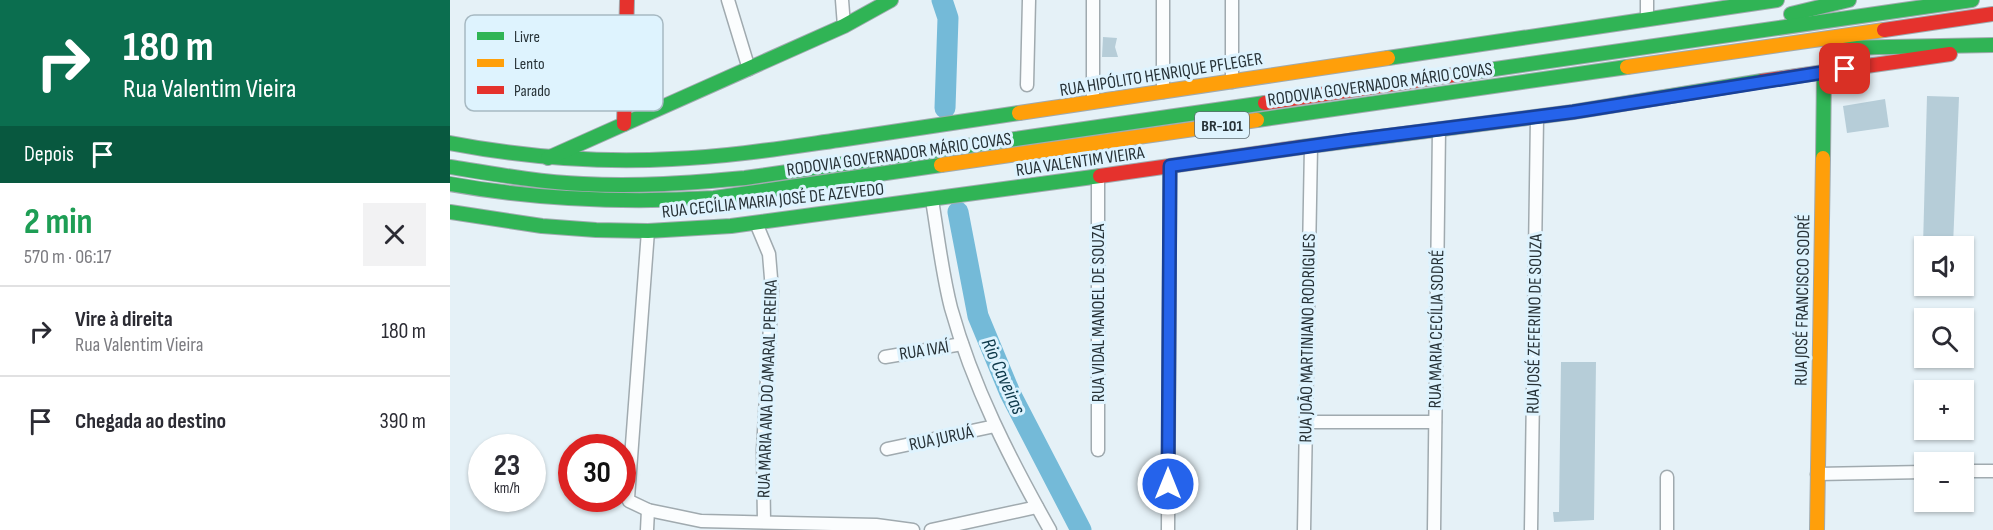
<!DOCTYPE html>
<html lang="pt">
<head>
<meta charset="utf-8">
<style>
  body { margin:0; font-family:"Sofia Sans Condensed",sans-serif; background:#f2f2f3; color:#2b2b33; height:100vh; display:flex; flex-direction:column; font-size:22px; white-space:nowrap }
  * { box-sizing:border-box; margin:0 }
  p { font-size:20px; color:#7c7c81 }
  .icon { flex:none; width:33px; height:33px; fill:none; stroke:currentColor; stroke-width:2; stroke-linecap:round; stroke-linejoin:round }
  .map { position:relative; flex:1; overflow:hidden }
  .sheet { display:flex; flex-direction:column; background:#fff; width:450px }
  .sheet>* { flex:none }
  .hud { background:#0b6e4f; color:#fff; overflow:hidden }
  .fabs { position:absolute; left:1464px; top:236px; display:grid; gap:12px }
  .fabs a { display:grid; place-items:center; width:60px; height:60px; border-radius:0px; background:#fff; box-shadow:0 2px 4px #0004; font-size:30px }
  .speed { position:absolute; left:18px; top:434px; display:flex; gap:12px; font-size:30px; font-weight:700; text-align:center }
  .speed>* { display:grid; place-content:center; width:78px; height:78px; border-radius:50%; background:#fff; box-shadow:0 2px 4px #0004; line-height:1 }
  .speed small { font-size:15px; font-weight:400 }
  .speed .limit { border:9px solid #d22; background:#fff; color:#111 }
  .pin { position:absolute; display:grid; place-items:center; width:51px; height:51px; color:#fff; margin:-26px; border-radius:12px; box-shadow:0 3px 9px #0006 }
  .me { position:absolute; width:66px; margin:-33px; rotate:0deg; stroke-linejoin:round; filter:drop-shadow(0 0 4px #0008) }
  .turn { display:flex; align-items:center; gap:21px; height:126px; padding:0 24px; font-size:27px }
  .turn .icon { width:78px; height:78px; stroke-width:2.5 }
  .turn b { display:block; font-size:42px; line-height:51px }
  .then { display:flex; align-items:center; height:57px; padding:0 24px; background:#0003; gap:12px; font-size:22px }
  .round { display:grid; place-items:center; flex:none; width:63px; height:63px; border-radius:0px; background:#f2f2f3 }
  .summary { display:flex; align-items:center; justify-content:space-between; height:102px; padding:0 24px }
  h1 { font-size:36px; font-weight:700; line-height:45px; color:#1e9e55 }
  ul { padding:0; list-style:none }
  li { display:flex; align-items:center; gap:18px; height:90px; padding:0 24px; border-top:2px solid #e1e1e2 }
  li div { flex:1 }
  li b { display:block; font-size:22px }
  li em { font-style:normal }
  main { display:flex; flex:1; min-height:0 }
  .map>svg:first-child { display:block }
</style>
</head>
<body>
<main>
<section class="sheet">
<div class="hud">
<div class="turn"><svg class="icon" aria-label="right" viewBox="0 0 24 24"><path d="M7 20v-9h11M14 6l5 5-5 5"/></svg><div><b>180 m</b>Rua Valentim Vieira</div></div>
<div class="then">Depois<svg class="icon" aria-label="arrive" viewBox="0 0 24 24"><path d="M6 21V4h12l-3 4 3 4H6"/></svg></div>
</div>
<div class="summary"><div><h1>2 min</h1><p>570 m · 06:17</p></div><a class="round"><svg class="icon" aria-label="close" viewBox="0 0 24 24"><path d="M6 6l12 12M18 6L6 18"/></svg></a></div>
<ul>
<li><svg class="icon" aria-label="right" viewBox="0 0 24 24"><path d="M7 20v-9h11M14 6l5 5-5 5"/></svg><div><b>Vire à direita</b><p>Rua Valentim Vieira</p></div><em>180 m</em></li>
<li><svg class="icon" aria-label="arrive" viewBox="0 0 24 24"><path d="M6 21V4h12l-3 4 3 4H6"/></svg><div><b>Chegada ao destino</b></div><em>390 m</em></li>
</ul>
</section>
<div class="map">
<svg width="1543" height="530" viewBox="0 0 1543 530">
  <rect width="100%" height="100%" fill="#e5f1f7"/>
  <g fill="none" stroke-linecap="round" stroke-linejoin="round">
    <g stroke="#74bad8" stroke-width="21">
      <polyline points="492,0 498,18 495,108"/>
      <polyline points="508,212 528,316 560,393 631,530"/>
    </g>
  </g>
  <g fill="#b6cdd8">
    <polygon points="653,37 667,38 665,47 668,57 652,57"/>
    <polygon points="1477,96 1509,97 1503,246 1473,246"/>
    <polygon points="1435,99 1439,127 1397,133 1393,106"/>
    <polygon points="1111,362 1146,362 1144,520 1104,522 1103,512 1109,512"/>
  </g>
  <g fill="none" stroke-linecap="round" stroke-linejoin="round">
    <defs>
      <g id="street">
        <polyline points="278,0 299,69"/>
        <polyline points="392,0 394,26"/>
        <polyline points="1197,19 1197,0"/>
        <polyline points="782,82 782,0"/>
        <polyline points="577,85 579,0"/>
        <polyline points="713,92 713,0"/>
        <polyline points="643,102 643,0"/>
        <path d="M482,200C488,236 492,273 501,308C523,387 560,459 600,530"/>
        <polyline points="306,223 319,254 322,290 313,450 314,522"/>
        <polyline points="198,231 178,498 179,501 198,510 251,521 426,525 463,530"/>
        <polyline points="435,357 512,344"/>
        <polyline points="856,422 985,422"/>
        <polyline points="437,449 545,426"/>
        <polyline points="648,450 648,176"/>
        <polyline points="1514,471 1543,471"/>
        <polyline points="1367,474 1474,472"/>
        <polyline points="1217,477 1217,530"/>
        <polyline points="197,530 198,510"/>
        <polyline points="481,530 587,507"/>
        <polyline points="718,530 720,166"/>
        <polyline points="854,530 861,146"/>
        <polyline points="984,530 989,129"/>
        <polyline points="1081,530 1087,117"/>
      </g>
      <g id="fast">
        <polyline points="1341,14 1399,0"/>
        <polyline points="1387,48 1543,45"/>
        <polyline points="938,58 1327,0"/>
        <polyline points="1017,73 1522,0"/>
        <polyline points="807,120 1177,67"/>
        <path d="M0,143C73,157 147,163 222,159C278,157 333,148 389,140C449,131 509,122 569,113"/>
        <polyline points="852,147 1123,112 1312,81"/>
        <polyline points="98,158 394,26 441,0"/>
        <polyline points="1373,158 1374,72"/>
        <path d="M0,167C44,174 88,182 133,184C187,187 241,183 295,178L815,103"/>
        <path d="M0,184C88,200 175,203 264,198L491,165"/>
        <polyline points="0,212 92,226 146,230 198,231 281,226 650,176"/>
      </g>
      <g id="slow">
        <polyline points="1177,67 1434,30"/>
        <polyline points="569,113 938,58"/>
        <polyline points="491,165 807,120"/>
        <polyline points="1367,530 1373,158"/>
      </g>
      <g id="jam">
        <polyline points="1434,30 1543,14"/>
        <polyline points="1312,81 1500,54"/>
        <polyline points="815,103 1017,73"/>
        <polyline points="174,124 177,0"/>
        <polyline points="650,176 852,147"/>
      </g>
    </defs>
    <use href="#street" stroke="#a0aaaf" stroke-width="15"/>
    <use href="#fast" stroke="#a0aaaf" stroke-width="16"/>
    <use href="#slow" stroke="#a0aaaf" stroke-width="16"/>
    <use href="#jam" stroke="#a0aaaf" stroke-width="16"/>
    <use href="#street" stroke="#fbfdfe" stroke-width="12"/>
    <use href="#fast" stroke="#30b455" stroke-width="14"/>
    <use href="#slow" stroke="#ff9f0a" stroke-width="14"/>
    <use href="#jam" stroke="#e5322d" stroke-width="14"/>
  </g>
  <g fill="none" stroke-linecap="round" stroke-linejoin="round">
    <defs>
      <polyline id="route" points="718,484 720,166 903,140 1123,112 1395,69"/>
    </defs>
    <use href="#route" stroke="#184099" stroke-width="15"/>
    <use href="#route" stroke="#2563eb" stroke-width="10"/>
  </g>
  <g text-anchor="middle" stroke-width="6" stroke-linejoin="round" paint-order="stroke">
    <rect fill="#def3fe" stroke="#5e6c73" stroke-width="1.5" x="745" y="112" width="54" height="26" rx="4.5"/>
    <g font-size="16" font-weight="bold" fill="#273237">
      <text x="772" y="131">BR-101</text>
    </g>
    <g font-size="18" fill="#273237" stroke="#def3fe">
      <text transform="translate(711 74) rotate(-9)" y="6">RUA HIPÓLITO HENRIQUE PFLEGER</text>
      <text transform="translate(930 84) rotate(-8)" y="6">RODOVIA GOVERNADOR MÁRIO COVAS</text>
      <text transform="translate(449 154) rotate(-8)" y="6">RODOVIA GOVERNADOR MÁRIO COVAS</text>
      <text transform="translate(630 161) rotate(-8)" y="6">RUA VALENTIM VIEIRA</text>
      <text transform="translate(323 200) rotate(-6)" y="6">RUA CECÍLIA MARIA JOSÉ DE AZEVEDO</text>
      <text transform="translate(1352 300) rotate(-89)" y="6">RUA JOSÉ FRANCISCO SODRÉ</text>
      <text transform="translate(648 313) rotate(-90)" y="6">RUA VIDAL MANOEL DE SOUZA</text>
      <text transform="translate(1084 324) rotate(-89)" y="6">RUA JOSÉ ZEFERINO DE SOUZA</text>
      <text transform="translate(986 329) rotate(-89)" y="6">RUA MARIA CECÍLIA SODRÉ</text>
      <text transform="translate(857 338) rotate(-89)" y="6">RUA JOÃO MARTINIANO RODRIGUES</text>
      <text transform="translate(474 350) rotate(-9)" y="6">RUA IVAÍ</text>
      <text transform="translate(317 389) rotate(-88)" y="6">RUA MARIA ANA DO AMARAL PEREIRA</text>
      <text transform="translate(491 438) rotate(-12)" y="6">RUA JURUÁ</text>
    </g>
    <g font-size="20" font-style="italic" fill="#0e394a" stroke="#def3fe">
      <text transform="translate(554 376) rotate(66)" y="7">Rio Caveiras</text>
    </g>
  </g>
  <rect x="15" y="15" width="198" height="96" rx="9" fill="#def3fe" stroke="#a7b9c2" stroke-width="1.5"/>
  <rect x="27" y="32" width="27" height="8" fill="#30b455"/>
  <rect x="27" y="59" width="27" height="8" fill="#ff9f0a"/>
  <rect x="27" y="86" width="27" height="8" fill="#e5322d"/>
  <g font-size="16" fill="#273237">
    <text x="64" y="42">Livre</text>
    <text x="64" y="69">Lento</text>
    <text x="64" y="96">Parado</text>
  </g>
</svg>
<div class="fabs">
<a><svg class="icon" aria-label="sound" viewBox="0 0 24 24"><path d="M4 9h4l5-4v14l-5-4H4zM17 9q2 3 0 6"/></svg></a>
<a><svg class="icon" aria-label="search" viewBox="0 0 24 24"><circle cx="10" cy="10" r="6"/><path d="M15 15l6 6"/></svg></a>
<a>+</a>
<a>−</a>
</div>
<div class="speed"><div>23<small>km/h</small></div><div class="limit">30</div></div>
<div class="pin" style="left:1395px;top:69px;background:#d93025"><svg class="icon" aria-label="arrive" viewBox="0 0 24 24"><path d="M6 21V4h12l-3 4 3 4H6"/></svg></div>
<svg class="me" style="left:718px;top:484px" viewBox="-20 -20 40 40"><circle r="17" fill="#2563eb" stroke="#fff" stroke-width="3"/><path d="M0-11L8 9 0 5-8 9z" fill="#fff"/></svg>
</div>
</main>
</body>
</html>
